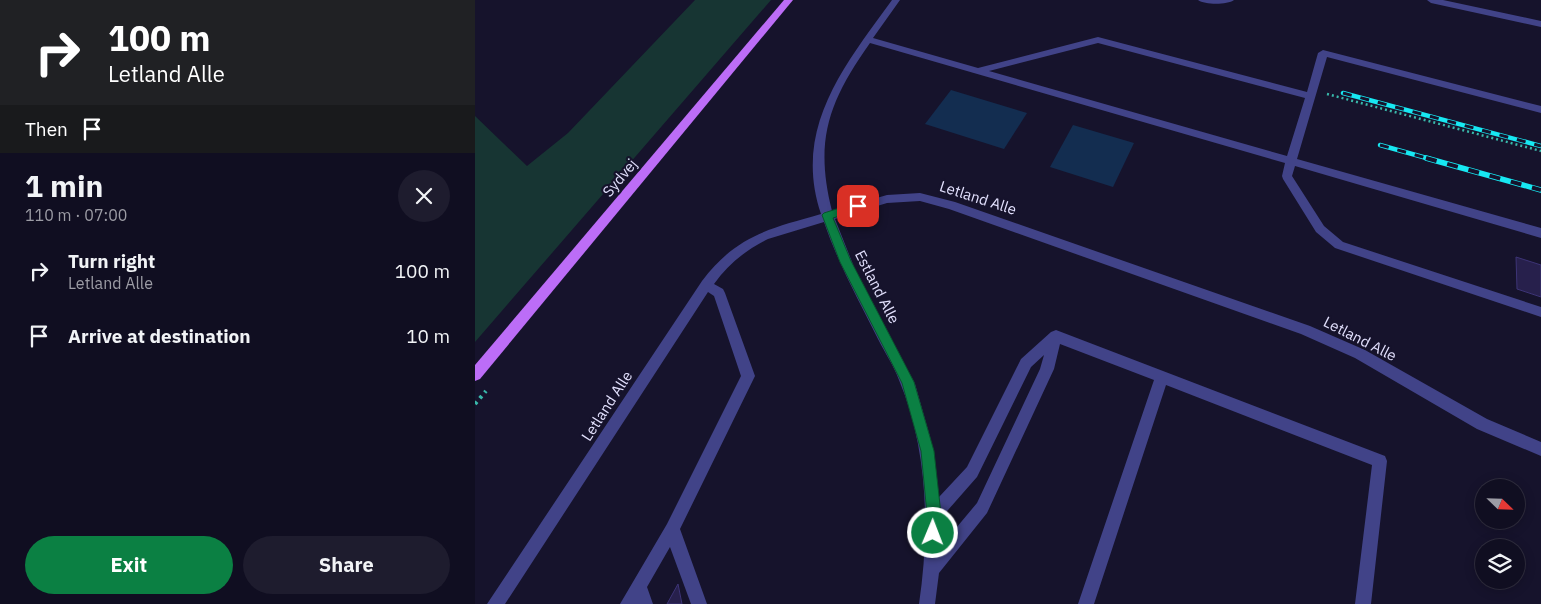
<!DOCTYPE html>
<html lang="en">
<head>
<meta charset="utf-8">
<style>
  body { margin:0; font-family:"IBM Plex Sans",sans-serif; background:#1e1c2e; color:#f1f3f6; height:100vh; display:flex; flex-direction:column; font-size:19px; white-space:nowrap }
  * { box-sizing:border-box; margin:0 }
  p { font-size:16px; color:#9c9ca5 }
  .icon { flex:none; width:28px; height:28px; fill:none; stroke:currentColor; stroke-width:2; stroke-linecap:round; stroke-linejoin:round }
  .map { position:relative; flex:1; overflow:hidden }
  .side { display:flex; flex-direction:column; background:#100e21; width:475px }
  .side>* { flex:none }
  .top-card { background:#202124; color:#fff; overflow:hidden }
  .needle { width:32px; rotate:113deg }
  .controls { position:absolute; left:1000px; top:479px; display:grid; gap:10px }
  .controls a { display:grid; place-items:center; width:50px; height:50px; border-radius:50%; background:#100e21; box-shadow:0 2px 12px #0003,0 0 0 1px #302e3f; font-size:25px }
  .pin { position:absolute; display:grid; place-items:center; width:42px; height:42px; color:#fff; margin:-21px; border-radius:10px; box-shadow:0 2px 8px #0006 }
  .me { position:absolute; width:55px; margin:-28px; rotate:1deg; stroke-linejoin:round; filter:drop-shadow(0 0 4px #0008) }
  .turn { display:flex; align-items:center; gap:18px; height:105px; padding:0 25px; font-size:22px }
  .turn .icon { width:65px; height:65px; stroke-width:2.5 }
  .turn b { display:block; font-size:35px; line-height:42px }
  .then { display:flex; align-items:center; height:48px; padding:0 25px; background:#0003; gap:10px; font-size:19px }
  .round { display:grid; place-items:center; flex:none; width:52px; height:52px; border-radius:26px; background:#1e1c2e }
  .summary { display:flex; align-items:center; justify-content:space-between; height:85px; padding:0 25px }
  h1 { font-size:30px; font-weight:800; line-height:38px }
  .action { display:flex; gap:10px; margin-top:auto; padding:10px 25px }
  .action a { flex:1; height:58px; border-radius:30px; background:#0b8043; color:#fff; font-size:20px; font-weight:800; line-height:58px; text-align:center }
  .action a+a { background:#1e1c2e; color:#f1f3f6 }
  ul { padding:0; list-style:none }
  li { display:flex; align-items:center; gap:15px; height:65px; padding:0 25px }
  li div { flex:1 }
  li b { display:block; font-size:19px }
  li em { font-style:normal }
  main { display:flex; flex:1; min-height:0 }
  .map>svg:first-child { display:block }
</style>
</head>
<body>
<main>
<section class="side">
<div class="top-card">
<div class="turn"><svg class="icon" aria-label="right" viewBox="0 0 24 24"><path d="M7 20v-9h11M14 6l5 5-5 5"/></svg><div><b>100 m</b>Letland Alle</div></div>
<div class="then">Then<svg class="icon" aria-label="arrive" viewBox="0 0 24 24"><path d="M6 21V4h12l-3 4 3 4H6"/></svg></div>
</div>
<div class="summary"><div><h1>1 min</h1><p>110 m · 07:00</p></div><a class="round"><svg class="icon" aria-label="close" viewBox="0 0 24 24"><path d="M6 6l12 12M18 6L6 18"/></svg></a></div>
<ul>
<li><svg class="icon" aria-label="right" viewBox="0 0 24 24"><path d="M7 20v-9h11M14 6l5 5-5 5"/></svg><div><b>Turn right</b><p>Letland Alle</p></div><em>100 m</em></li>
<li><svg class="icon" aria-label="arrive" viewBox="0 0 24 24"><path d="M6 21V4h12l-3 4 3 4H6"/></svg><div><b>Arrive at destination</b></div><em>10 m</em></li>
</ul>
<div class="action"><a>Exit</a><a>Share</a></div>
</section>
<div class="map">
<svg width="1066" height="604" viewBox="0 0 1066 604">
  <rect width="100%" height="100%" fill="#16132c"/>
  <polygon fill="#173533" points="220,0 296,0 0,342 0,116 52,166 93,133"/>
  <g fill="#132d50">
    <polygon points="476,90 552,113 529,149 450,124"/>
    <polygon points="598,125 659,143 638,187 575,167"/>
  </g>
  <g fill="#27204c" stroke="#3d3476">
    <polygon points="1041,257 1066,265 1066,297 1042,289"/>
    <polygon points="203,584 207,604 192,604"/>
  </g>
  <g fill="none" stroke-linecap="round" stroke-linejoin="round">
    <polyline stroke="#39b8aa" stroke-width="2.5" stroke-dasharray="2 3" stroke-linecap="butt" points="852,94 1066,151"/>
    <polyline stroke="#39b8aa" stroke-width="4" stroke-dasharray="3 4.5" stroke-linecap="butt" points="0,404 11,391"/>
    <g fill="#414388" fill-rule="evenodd">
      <path d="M417,0H425L398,38L503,68L623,37L832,92L843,53L848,50L1066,106V113L852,57L822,159L1066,228V238L820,166L817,176L849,226L868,242L1066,307V317L860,248L841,232L808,179L807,176L810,163L395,43C354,101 339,140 357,211L412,195L445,193L480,202L835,326L890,350L1012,419L1066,442V456L1002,429L880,358L826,334L474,209L445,201L412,203L360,219L379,267L440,384L455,437L464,497L492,467L546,359L576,332L581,330L910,456L912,461L896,604H880L897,465L691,385L619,604H603L679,380L585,344L579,369L512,513L464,573L460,604H444C455,531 453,449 424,380C419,366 410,353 403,339C384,301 363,263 349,222L293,239C271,250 253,264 239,284L248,289L250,293L280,376L205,529L232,604H216L195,547L172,587L178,604H145L192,524L266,376L239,296L233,292L30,604H12L227,281C262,235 294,229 346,214C317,128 370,65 417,0ZM623,43L830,98L812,156L514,71ZM569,355L565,369L502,503L466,546V518L502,477L556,367Z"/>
      <path d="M723,0H759C752,5 730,5 723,0Z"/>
      <polygon points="952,0 968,0 1066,21 1066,27 956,3"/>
    </g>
    <polygon fill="#bc6df7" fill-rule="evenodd" points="309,0 318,0 5,379 0,381 0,365"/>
    <defs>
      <g id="rail-far1">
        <polyline points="868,93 1066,146"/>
        <polyline points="905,145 955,159"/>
      </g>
      <polyline id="rail" points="951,158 1066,190"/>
    </defs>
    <use href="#rail-far1" stroke="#17e8f2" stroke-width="4.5"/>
    <use href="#rail" stroke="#17e8f2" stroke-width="5.5"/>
    <use href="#rail-far1" stroke="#16132c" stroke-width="3" stroke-dasharray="9" stroke-linecap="butt"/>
    <use href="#rail" stroke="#16132c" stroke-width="4" stroke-dasharray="11" stroke-linecap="butt"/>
  </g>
  <polygon fill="#0b8043" stroke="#07532c" points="383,202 387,203 387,209 358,218 376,261 439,382 459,451 466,514 463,538 458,540 453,538 451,533 452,514 446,451 427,383 365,262 347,215 349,213"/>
  <g text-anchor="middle" stroke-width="4.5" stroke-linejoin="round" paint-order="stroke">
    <g font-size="15" fill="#e2e0fd" stroke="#16132c">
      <text transform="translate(145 178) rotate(-50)" y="5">Sydvej</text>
      <text transform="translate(503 198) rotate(18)" y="5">Letland Alle</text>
      <text transform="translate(402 287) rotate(63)" y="5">Estland Alle</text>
      <text transform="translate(885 339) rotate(27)" y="5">Letland Alle</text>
      <text transform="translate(132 406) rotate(-57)" y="5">Letland Alle</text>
    </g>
  </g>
</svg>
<div class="controls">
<a><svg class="needle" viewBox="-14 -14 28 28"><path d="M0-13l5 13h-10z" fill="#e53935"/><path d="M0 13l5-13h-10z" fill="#9c9ca5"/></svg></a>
<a><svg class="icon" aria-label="layers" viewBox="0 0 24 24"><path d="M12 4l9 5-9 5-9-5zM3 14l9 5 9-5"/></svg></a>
</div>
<div class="pin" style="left:383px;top:206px;background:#d93025"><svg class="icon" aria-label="arrive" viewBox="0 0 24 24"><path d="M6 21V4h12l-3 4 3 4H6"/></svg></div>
<svg class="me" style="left:458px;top:533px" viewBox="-20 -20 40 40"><circle r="17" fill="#0b8043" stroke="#fff" stroke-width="3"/><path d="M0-11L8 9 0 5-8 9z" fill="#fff"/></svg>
</div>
</main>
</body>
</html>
